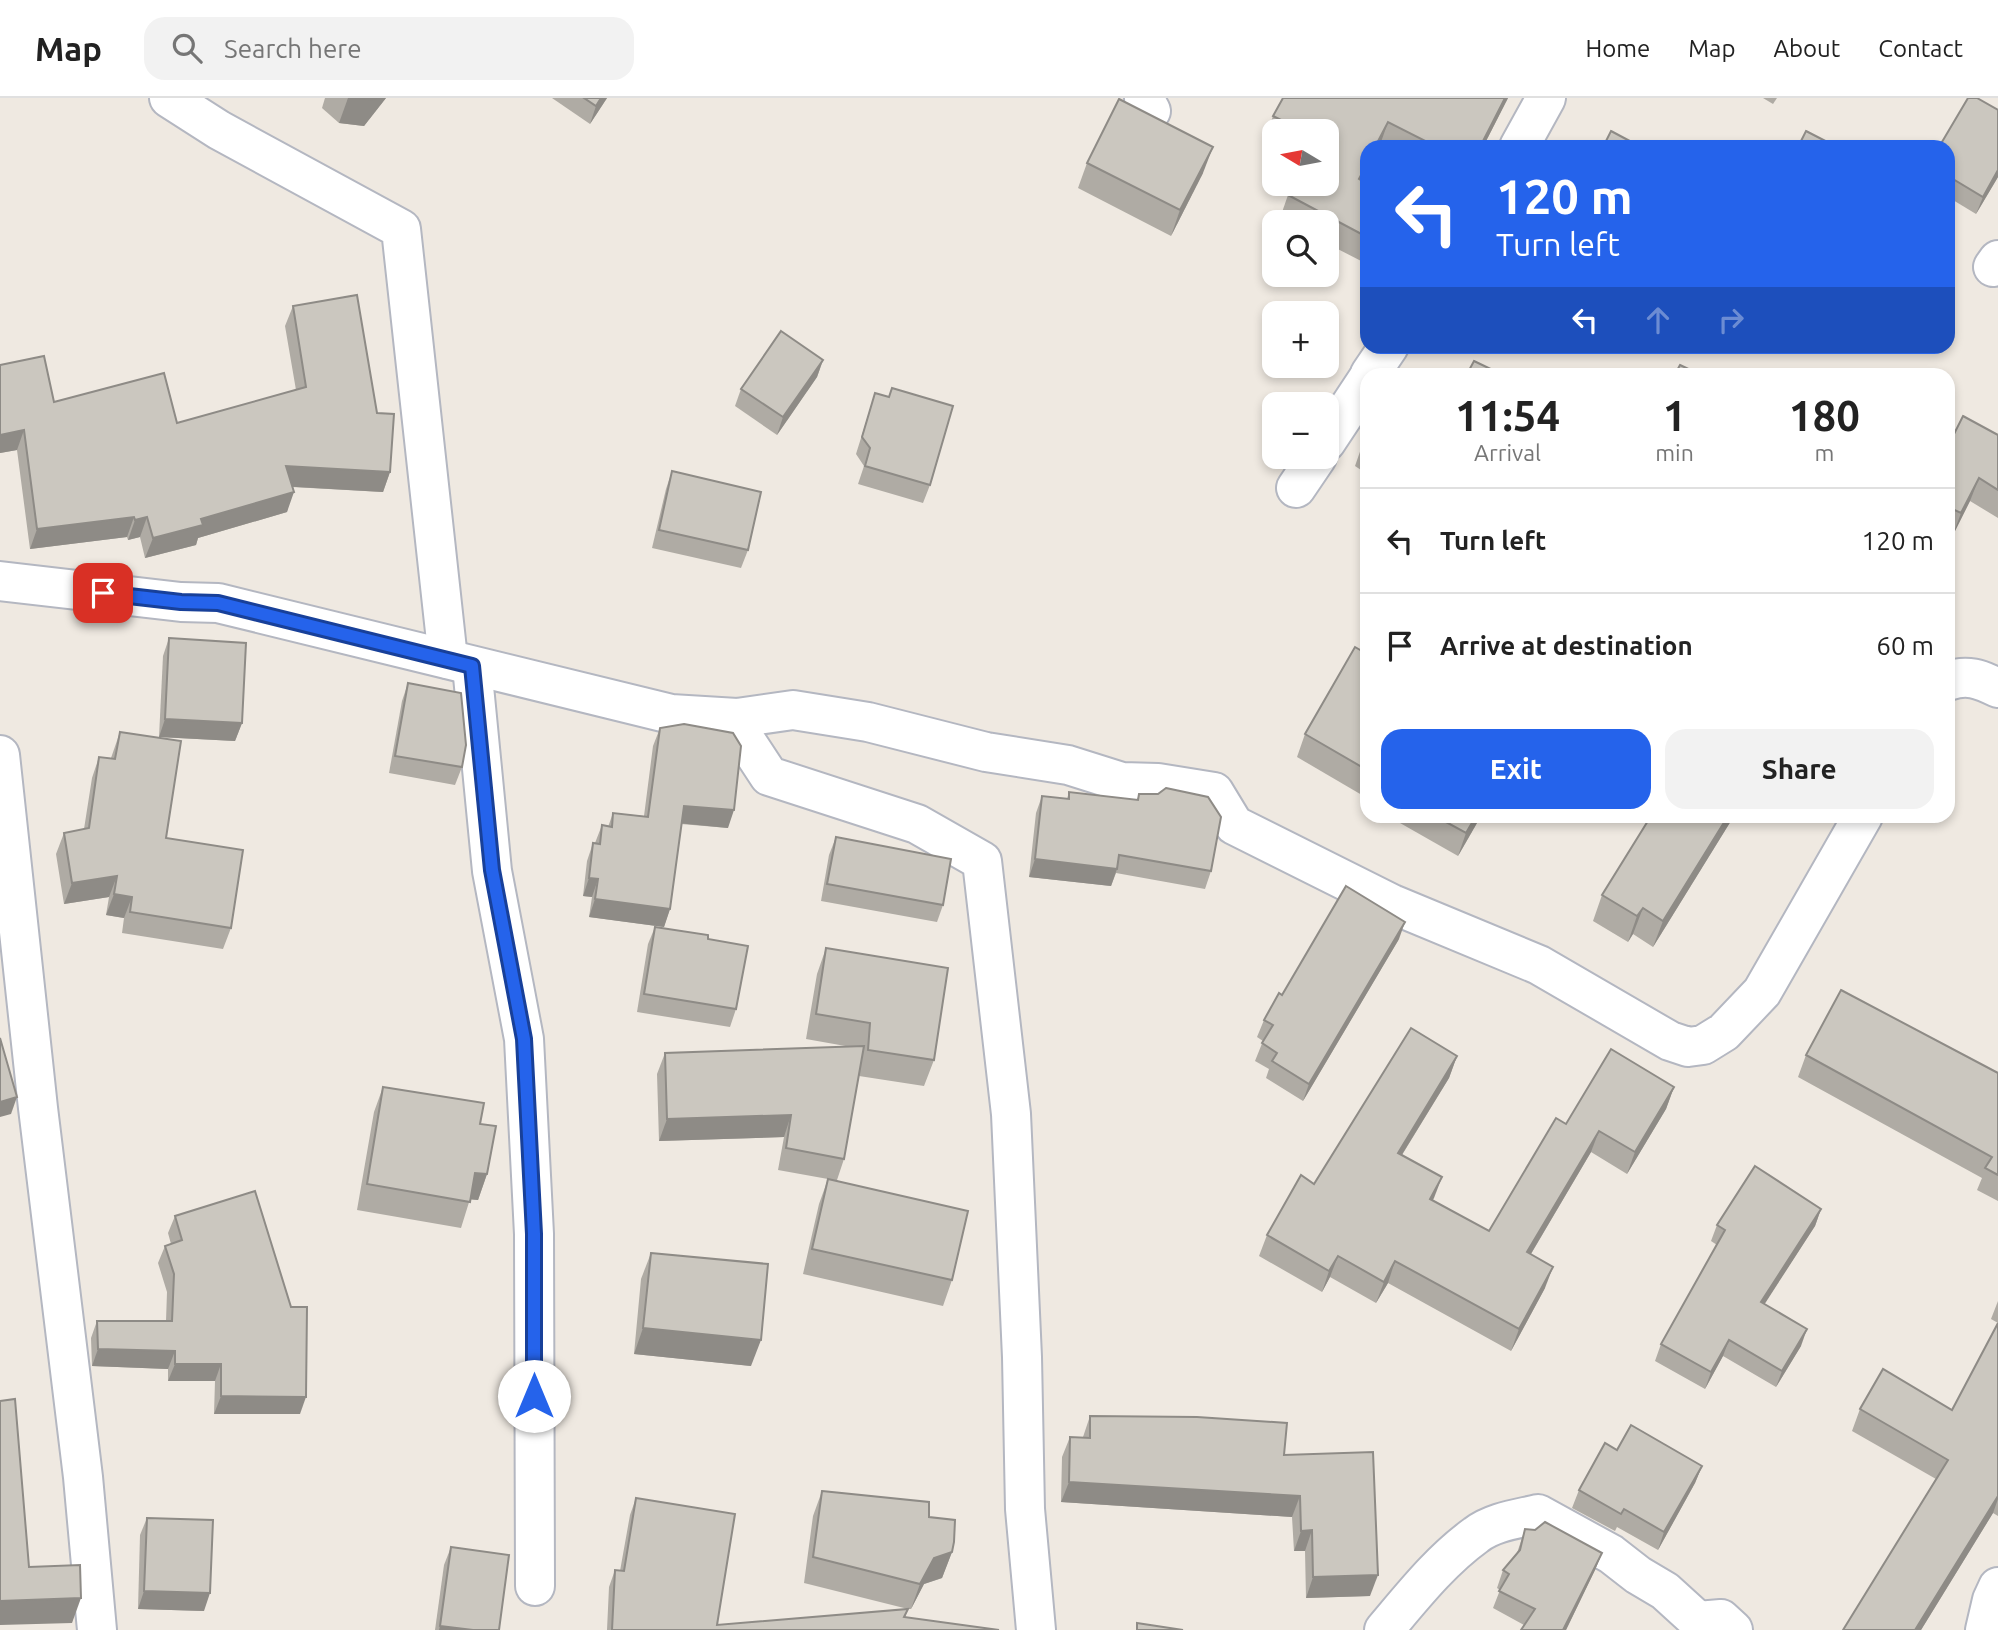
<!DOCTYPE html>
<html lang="en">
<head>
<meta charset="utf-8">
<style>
  body { margin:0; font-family:Ubuntu,sans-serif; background:#f2f2f2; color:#222; height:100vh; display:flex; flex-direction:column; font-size:26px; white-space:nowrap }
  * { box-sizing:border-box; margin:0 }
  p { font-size:23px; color:#767676 }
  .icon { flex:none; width:38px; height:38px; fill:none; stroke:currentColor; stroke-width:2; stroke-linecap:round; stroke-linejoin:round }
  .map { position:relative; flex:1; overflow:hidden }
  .panel { position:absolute; left:1360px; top:270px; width:595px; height:455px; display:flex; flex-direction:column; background:#fff; border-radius:21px; box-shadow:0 4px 10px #0003 }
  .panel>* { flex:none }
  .top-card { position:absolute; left:1360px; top:42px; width:595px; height:214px; border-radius:21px; box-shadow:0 4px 10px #0003; background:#2563eb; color:#fff; overflow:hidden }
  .needle { width:46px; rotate:280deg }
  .tools { position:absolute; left:1262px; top:21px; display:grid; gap:14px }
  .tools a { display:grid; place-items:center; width:77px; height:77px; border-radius:14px; background:#fff; box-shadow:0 4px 10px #0003; font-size:35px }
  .pin { position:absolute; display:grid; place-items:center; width:60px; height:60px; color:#fff; margin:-30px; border-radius:14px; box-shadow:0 4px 10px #0006 }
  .me { position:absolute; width:77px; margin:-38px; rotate:0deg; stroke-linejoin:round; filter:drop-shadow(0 0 5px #0008) }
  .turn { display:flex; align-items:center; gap:24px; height:147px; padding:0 21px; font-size:32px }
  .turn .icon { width:91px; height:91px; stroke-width:2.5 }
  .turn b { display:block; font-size:49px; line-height:60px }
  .lanes { display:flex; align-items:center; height:66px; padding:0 21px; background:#0003; justify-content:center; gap:35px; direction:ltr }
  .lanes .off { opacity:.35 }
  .eta { display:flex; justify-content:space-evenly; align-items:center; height:119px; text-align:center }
  .eta b { font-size:42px; font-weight:600; line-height:49px }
  .primary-button { display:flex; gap:14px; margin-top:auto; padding:14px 21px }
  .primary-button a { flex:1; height:80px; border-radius:21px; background:#2563eb; color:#fff; font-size:28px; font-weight:600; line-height:80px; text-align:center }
  .primary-button a+a { background:#f2f2f2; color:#222 }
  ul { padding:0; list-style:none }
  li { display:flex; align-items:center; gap:21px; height:105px; padding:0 21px; border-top:2px solid #e0e0e0 }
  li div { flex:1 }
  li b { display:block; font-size:26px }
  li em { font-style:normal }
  header { display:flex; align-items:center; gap:42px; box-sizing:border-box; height:98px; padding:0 35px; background:#fff; border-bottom:2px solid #e0e0e0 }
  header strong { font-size:33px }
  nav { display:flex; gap:38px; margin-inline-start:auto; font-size:24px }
  .search { width:490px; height:63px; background:#f2f2f2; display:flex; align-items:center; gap:18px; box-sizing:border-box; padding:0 24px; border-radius:21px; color:#767676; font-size:26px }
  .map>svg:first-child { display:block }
</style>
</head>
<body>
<header>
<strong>Map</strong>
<div class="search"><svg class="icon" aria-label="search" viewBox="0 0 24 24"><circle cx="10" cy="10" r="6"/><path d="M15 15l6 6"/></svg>Search here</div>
<nav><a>Home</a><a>Map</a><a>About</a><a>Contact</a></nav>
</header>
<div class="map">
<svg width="1998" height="1532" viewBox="0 0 1998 1532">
  <rect width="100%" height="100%" fill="#efe9e1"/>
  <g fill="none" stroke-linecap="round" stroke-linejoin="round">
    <defs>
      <g id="street">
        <polyline points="169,0 219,32 401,131 448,561"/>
        <polyline points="1144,0 1151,13"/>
        <polyline points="1519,49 1546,0"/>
        <polyline points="1993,169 1998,162"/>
        <polyline points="1370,276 1389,248"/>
        <polyline points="1326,344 1367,282"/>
        <polyline points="1296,390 1317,359"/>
        <polyline points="0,483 181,504 218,505 671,616 737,620 793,612 868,624 986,654 1068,667 1122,684 1158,685 1214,694 1234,727 1392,806 1539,867 1670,943 1688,949 1703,947 1724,934 1762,894 1863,718"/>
        <polyline points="472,568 492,773 524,941 534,1136 535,1488"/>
        <path d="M1948,583C1967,576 1980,581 1998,590"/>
        <polyline points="737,620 746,643 769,678 917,726 982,763 1011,1016 1022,1259 1025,1411 1036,1532"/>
        <polyline points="0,657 38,1010 83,1379 97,1532"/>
        <path d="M1384,1532C1412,1499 1440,1463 1476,1437C1493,1424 1517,1421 1538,1416L1611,1456L1638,1477L1665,1493L1698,1523L1721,1521L1733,1532"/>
        <polyline points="1985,1532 1992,1502 1998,1489"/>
      </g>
    </defs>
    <use href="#street" stroke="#b4b7c1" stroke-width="42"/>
    <use href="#street" stroke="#fff" stroke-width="38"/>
  </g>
  <g fill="#afaba4">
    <polygon points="325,0 386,0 364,28 339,25 322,10"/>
    <polygon points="552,0 607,0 590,26"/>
    <polygon points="1283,0 1508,0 1483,49 1383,49 1380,47 1361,83 1367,86 1367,166 1326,145 1326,124 1288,124 1280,120 1288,97 1326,33 1274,33 1274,46 1265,41 1273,18"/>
    <polygon points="1763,0 1777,0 1773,6"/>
    <polygon points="1948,49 1998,79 1976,116 1948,99"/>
    <polygon points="1087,65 1203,75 1171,138 1078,90"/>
    <polygon points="293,208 377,315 390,374 383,394 292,389 287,414 198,440 196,447 145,460 140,439 128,442 127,439 30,451 17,352 0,355 0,267 54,304 177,325 296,292 285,228"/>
    <polygon points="823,262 817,279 777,337 735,308 741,291"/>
    <polygon points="875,295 930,387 923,405 858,386 864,368 856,356"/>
    <polygon points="1998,337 1998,420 1970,403 1952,439 1948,436 1948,348"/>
    <polygon points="1367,340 1367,395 1361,391 1367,376 1355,368 1363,345"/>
    <polygon points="672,373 748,452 741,470 652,450 666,391"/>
    <polygon points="169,540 242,625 235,643 159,639 163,558"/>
    <polygon points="1367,556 1367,700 1297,659 1305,636"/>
    <polygon points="408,585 462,669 455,687 389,675 402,603"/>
    <polygon points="660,630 728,730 681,726 670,811 664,829 589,819 592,799 583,798 587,763 593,745 595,745 602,727 608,729 613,715 644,718 653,648"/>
    <polygon points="120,634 166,740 231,830 223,851 122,835 124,820 106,817 109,799 64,806 56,756 64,735 84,731 92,680 99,659 111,660"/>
    <polygon points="1069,694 1137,702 1139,696 1211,773 1205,791 1116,775 1111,788 1029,779 1036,715 1042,698 1067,701"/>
    <polygon points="1394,718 1481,718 1458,758 1393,721"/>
    <polygon points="1651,718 1734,718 1653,849 1633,836 1628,844 1593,823 1602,797"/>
    <polygon points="836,739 943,807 937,824 821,803 829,757"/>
    <polygon points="655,829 708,841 736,911 730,929 637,914 648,846"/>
    <polygon points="1399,841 1303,1003 1266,980 1269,971 1255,963 1263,943 1257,939 1264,922 1282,897"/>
    <polygon points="826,850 934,962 924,988 859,978 844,1061 837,1082 952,1182 943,1208 803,1176 819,1106 828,1081 778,1072 784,1039 659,1043 657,976 665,955 851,949 806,941 817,876"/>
    <polygon points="1806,957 1998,975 1998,1103 1977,1092 1982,1080 1798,979"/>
    <polygon points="1457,958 1449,980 1402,1057 1433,1102 1489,1133 1566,1026 1674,989 1666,1011 1627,1076 1591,1054 1531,1156 1545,1190 1511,1253 1388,1185 1376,1205 1330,1179 1322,1194 1259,1158 1267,1137 1314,1086"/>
    <polygon points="383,989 480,1026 487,1076 478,1102 470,1101 461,1130 357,1112 374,1014"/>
    <polygon points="1821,1111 1815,1128 1764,1206 1801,1248 1776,1289 1723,1258 1705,1291 1655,1263 1661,1246 1717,1147 1711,1143 1717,1127"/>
    <polygon points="175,1118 300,1316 214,1316 215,1283 168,1283 168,1271 92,1268 91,1240 97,1223 166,1223 167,1194 158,1165 165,1148 171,1146 168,1135"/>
    <polygon points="651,1155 751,1268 634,1256 641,1181"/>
    <polygon points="1998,1203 1998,1225 1991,1221"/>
    <polygon points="1998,1225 1998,1418 1993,1415 1921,1532 1843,1532 1936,1381 1852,1333 1860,1311 1952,1312"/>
    <polygon points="1090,1318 1284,1357 1370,1498 1306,1500 1305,1453 1294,1453 1292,1419 1061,1404 1062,1359 1070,1339 1083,1339"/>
    <polygon points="1617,1352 1702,1368 1695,1385 1658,1452 1617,1429 1615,1433 1572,1410 1579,1392"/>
    <polygon points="822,1393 929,1419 952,1454 942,1480 924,1486 911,1511 908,1511 905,1519 999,1532 607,1532 609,1489 615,1472 620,1473 630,1417 636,1400 717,1527 908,1511 804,1485 813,1418"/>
    <polygon points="147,1420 204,1513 138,1511 140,1437"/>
    <polygon points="1525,1431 1602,1455 1595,1472 1566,1532 1521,1532 1524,1527 1493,1510 1500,1492 1497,1490 1503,1472 1517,1455"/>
    <polygon points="451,1449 499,1532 435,1532 444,1467"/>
  </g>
  <g fill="#8e8b86">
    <polygon points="348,0 386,0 364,28 339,25"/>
    <polygon points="601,0 607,0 590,26 596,8"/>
    <polygon points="1505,0 1508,0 1483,49 1480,49"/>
    <polygon points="1388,24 1380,47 1379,49 1375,49"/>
    <polygon points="1213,49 1203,75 1171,138 1180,112"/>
    <polygon points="1367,66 1367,73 1350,104 1359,81"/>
    <polygon points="1998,72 1998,79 1976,116 1983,99"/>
    <polygon points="823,262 817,279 777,337 783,319"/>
    <polygon points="24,332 17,352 0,355 0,337"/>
    <polygon points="286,368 390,374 383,394 279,388"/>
    <polygon points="1979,380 1970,403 1952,439 1961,415"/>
    <polygon points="294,394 287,414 198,440 196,447 145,460 153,440 201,421"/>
    <polygon points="134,419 127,439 30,451 37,431"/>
    <polygon points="147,419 140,439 128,442 135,422"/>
    <polygon points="165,621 242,625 235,643 159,639"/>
    <polygon points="684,708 734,712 728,730 677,725"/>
    <polygon points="1476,718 1481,718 1458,758 1466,735"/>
    <polygon points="1728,718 1734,718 1653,849 1663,823"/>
    <polygon points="1035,761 1117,771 1111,788 1029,779"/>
    <polygon points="117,778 109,799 64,806 72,785"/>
    <polygon points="589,780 598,781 592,799 583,798"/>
    <polygon points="114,796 132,799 124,820 106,817"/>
    <polygon points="595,801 670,811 664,829 589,819"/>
    <polygon points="1643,810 1633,836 1628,844 1637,818"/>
    <polygon points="1405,824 1399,841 1303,1003 1309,986"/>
    <polygon points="1457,958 1449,980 1390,1076 1398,1055"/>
    <polygon points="1674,989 1666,1011 1627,1076 1635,1054"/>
    <polygon points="17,999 11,1016 0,1019 0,1004"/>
    <polygon points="791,1017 784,1039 659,1043 667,1021"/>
    <polygon points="1599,1033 1591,1054 1519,1176 1527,1154"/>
    <polygon points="475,1075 487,1076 478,1102 466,1101"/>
    <polygon points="1442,1079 1434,1100 1422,1122 1430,1101"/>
    <polygon points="1821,1111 1815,1128 1755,1221 1761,1204"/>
    <polygon points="1338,1158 1330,1179 1322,1194 1329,1173"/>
    <polygon points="1395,1163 1388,1185 1376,1205 1384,1184"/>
    <polygon points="1553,1169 1545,1190 1511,1253 1519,1231"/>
    <polygon points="643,1230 761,1242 751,1268 634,1256"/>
    <polygon points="1807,1231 1801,1248 1776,1289 1782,1273"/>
    <polygon points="1729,1242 1723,1258 1705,1291 1711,1274"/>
    <polygon points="98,1251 175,1253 168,1271 92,1268"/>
    <polygon points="175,1266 221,1266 215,1283 168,1283"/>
    <polygon points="221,1298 306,1299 300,1316 214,1316"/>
    <polygon points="1702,1368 1695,1385 1658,1452 1664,1434"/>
    <polygon points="1069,1384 1300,1398 1292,1419 1061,1404"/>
    <polygon points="1998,1398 1998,1401 1993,1415 1921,1532 1915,1532"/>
    <polygon points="1312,1432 1305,1453 1294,1453 1301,1433"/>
    <polygon points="952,1454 942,1480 924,1486 911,1511 920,1486 934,1460"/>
    <polygon points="1602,1455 1595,1472 1566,1532 1563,1532"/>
    <polygon points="1378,1477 1370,1498 1306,1500 1313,1479"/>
    <polygon points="144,1493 210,1495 204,1513 138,1511"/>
    <polygon points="81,1500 72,1525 0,1527 0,1503"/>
    <polygon points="440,1528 473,1532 439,1532"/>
  </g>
  <g fill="#cbc7bf" stroke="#8e8b86" stroke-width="2">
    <polygon points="356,0 375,0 373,2"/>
    <polygon points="584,0 601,0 596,8"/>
    <polygon points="1283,0 1505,0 1480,49 1437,49 1388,24 1375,49 1367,49 1367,66 1359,81 1367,86 1367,139 1288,97 1294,86 1326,86 1326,33 1303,33 1273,18"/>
    <polygon points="1968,0 1977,0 1998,12 1998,72 1983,99 1948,78 1948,49 1939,49"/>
    <polygon points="1119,1 1213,49 1180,112 1087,65"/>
    <polygon points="1611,33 1641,49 1603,49"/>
    <polygon points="1806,33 1837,49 1798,49"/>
    <polygon points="357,197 377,315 394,316 390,374 286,368 294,394 201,421 203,427 153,440 147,419 135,422 134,419 37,431 24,332 0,337 0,267 44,258 54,304 164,275 177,325 306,289 293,208"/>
    <polygon points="781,233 823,262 783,319 741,291"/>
    <polygon points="1474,263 1501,276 1467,276"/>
    <polygon points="1680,267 1699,276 1675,276"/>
    <polygon points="892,290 953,308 930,387 865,368 870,350 862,339 875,295 889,299"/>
    <polygon points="1963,318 1998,337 1998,392 1979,380 1961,415 1948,409 1948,348"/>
    <polygon points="672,373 761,394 748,452 659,432"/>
    <polygon points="169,540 246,545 242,625 165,621"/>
    <polygon points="1355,549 1367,556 1367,672 1305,636"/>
    <polygon points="408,585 461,595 466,647 462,669 395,658"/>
    <polygon points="684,626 733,635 741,648 734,712 684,708 670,811 595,801 598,781 589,780 593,745 600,746 602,727 612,729 613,715 648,719 660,630"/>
    <polygon points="120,634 181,643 166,740 243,752 231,830 130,814 132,799 114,796 117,778 72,785 64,735 89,730 99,659 115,661"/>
    <polygon points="1166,690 1208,699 1221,719 1211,773 1119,757 1117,771 1035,761 1042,698 1069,701 1069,694 1138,702 1139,696 1158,696"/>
    <polygon points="1435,718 1476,718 1466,735"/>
    <polygon points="1651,718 1728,718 1663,823 1643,810 1637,818 1602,797"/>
    <polygon points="836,739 951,761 943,807 827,786"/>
    <polygon points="1346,788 1405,824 1309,986 1272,963 1277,955 1262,945 1273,927 1264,922 1279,895 1282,897"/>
    <polygon points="655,829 708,837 708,841 748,848 736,911 644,896"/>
    <polygon points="826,850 948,870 934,962 868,952 870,925 816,916"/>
    <polygon points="1841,892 1998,975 1998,1077 1985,1070 1992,1059 1806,957"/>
    <polygon points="1411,930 1457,958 1398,1055 1442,1079 1430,1101 1489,1133 1556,1020 1566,1026 1611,951 1674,989 1635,1054 1599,1033 1527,1154 1553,1169 1519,1231 1395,1163 1384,1184 1338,1158 1329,1173 1267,1137 1301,1077 1314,1086"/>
    <polygon points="0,940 17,999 0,1004"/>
    <polygon points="864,948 844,1061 786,1050 791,1017 667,1021 665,955"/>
    <polygon points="383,989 484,1005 480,1026 496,1028 487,1076 475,1075 470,1104 367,1086"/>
    <polygon points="1755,1068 1821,1111 1761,1204 1807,1231 1782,1273 1729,1242 1711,1274 1661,1246 1725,1132 1717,1127"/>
    <polygon points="828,1081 968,1113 952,1182 812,1151"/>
    <polygon points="255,1093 291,1209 307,1209 306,1299 221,1298 221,1266 175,1266 175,1253 98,1251 97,1223 172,1223 174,1176 165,1148 182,1142 175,1118"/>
    <polygon points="651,1155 768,1166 761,1242 643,1230"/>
    <polygon points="1998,1225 1998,1398 1915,1532 1843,1532 1948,1362 1860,1311 1883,1271 1952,1312"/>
    <polygon points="15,1301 29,1469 80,1467 81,1500 0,1503 0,1303"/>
    <polygon points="1090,1318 1197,1319 1287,1325 1284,1357 1373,1354 1378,1477 1313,1479 1312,1432 1301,1433 1300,1398 1069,1384 1070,1339 1090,1340"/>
    <polygon points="1631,1327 1702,1368 1664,1434 1624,1411 1621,1416 1579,1392 1605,1345 1617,1352"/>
    <polygon points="822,1393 929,1404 929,1419 955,1422 954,1444 952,1454 934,1460 920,1486 813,1459"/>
    <polygon points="636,1400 735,1416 717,1527 908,1511 904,1519 999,1532 612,1532 615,1472 624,1473"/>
    <polygon points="147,1420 213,1422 210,1495 144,1493"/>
    <polygon points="1545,1424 1602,1455 1563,1532 1521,1532 1535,1511 1499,1493 1509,1476 1503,1472 1520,1452 1525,1431 1535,1432"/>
    <polygon points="451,1449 509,1457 499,1532 473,1532 440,1528"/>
    <polygon points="1137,1525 1183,1532 1137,1532"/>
  </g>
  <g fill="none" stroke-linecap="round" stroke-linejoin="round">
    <defs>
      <polyline id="route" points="103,495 181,504 218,505 472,568 492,772 524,941 534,1136 534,1298"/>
    </defs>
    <use href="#route" stroke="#184099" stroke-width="18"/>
    <use href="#route" stroke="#2563eb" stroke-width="12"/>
  </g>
</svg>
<div class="tools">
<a><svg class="needle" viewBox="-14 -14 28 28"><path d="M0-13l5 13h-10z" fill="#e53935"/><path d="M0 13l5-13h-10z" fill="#767676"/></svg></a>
<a><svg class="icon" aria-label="search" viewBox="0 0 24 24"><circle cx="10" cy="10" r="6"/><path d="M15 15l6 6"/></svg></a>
<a>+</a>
<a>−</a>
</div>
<div class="pin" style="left:103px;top:495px;background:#d93025"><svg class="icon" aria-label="arrive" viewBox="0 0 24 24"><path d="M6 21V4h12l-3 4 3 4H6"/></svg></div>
<svg class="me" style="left:534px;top:1298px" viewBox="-20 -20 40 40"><circle r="19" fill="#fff"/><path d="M0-13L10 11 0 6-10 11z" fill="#2563eb"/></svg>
<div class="top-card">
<div class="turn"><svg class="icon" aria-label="left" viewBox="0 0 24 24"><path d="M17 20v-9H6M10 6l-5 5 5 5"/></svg><div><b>120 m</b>Turn left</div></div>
<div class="lanes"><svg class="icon" aria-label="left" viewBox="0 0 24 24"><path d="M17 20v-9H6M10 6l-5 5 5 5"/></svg><svg class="icon off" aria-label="ahead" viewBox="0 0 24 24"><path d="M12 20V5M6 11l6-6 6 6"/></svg><svg class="icon off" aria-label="right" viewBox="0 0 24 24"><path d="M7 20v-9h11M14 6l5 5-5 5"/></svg></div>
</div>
<section class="panel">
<div class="eta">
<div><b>11:54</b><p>Arrival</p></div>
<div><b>1</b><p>min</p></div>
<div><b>180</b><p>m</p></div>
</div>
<ul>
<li><svg class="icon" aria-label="left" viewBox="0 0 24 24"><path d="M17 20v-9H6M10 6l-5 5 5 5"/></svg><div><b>Turn left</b></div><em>120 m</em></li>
<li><svg class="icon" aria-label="arrive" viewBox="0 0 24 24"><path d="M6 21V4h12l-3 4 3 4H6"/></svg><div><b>Arrive at destination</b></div><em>60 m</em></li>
</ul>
<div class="primary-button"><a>Exit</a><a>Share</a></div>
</section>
</div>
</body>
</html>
